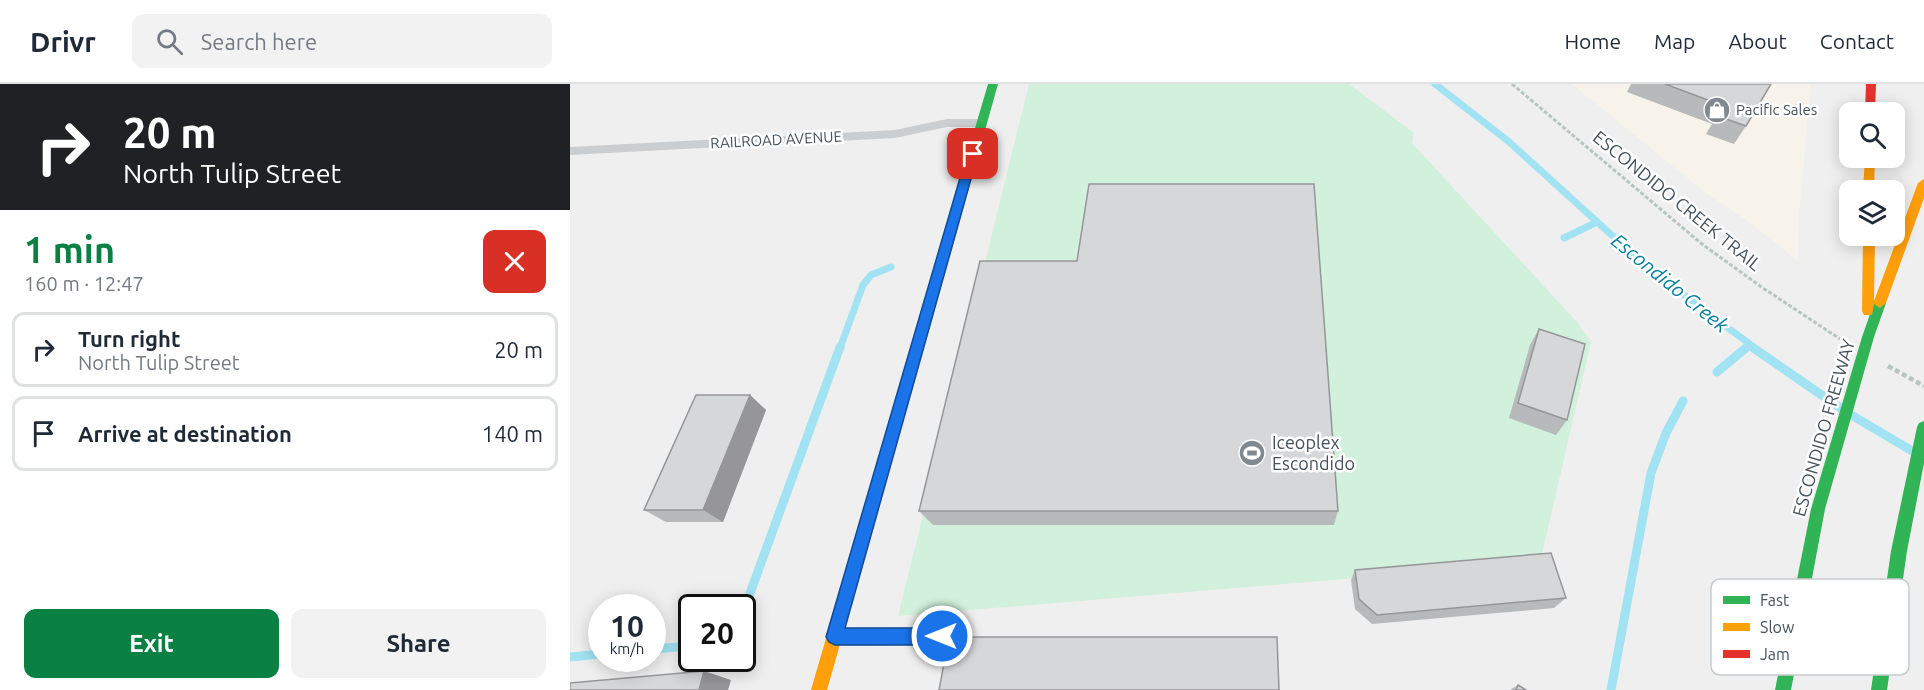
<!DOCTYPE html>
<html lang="en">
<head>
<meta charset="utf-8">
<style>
  body { margin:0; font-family:Ubuntu,sans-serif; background:#f2f2f3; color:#1f2937; height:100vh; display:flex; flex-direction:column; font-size:22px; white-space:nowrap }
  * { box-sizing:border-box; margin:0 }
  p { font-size:20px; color:#747a83 }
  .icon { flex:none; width:33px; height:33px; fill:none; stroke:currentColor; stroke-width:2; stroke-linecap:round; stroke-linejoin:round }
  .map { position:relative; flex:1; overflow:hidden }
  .details { display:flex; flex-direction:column; background:#fff; width:570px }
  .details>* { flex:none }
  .banner { background:#202124; color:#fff; overflow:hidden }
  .controls { position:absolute; left:1269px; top:18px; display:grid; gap:12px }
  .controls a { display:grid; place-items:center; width:66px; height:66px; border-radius:12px; background:#fff; box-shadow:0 3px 15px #0003; font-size:30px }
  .speed { position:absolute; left:18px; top:510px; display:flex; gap:12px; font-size:30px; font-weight:700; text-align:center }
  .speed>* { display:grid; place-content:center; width:78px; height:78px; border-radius:50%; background:#fff; box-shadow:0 3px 15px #0003; line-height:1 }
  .speed small { font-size:15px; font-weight:400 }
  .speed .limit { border:3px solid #111; border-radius:9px; background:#fff; color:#111 }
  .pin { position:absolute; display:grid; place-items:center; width:51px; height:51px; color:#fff; margin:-26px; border-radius:12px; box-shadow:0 3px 9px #0006 }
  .me { position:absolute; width:66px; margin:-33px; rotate:270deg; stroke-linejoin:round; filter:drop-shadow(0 0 4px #0008) }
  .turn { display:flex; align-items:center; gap:21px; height:126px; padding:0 24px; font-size:27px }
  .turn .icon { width:78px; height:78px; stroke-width:2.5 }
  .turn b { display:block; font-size:42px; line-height:51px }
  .round { display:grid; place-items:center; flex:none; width:63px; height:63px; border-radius:12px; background:#f2f2f3 }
  .headline { display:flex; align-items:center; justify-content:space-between; height:102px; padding:0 24px }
  h1 { font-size:36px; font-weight:700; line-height:45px; color:#0b8043 }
  .primary-button { display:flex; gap:12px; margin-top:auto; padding:12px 24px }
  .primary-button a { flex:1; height:69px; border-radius:12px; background:#0b8043; color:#fff; font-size:24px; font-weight:700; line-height:69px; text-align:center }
  .primary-button a+a { background:#f2f2f3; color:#1f2937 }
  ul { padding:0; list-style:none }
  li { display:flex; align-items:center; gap:18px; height:75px; margin:0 12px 9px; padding:0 12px; border:3px solid #e0e1e3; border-radius:12px }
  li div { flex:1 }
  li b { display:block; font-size:22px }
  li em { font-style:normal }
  header { display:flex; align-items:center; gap:36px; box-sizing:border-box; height:84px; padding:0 30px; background:#fff; border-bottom:2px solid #e0e1e3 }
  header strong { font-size:28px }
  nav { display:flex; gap:33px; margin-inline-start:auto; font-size:21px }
  .search { width:420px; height:54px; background:#f2f2f3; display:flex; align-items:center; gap:15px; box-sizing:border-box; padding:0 21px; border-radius:12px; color:#747a83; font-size:22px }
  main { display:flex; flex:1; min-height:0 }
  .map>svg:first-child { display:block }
</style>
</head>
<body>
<header>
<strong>Drivr</strong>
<div class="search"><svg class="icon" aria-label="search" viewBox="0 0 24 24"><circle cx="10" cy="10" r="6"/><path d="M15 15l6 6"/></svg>Search here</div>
<nav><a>Home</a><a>Map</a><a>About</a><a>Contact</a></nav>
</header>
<main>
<section class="details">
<div class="banner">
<div class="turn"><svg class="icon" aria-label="right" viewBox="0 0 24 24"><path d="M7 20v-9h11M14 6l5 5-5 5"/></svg><div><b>20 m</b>North Tulip Street</div></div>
</div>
<div class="headline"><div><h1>1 min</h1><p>160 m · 12:47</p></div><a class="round" style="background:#d93025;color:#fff"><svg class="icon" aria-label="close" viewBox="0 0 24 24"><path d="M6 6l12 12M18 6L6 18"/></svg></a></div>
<ul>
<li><svg class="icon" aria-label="right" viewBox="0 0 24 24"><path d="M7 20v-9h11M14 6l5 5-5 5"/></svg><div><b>Turn right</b><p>North Tulip Street</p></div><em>20 m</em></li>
<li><svg class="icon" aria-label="arrive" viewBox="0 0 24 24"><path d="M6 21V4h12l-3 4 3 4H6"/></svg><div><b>Arrive at destination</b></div><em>140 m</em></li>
</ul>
<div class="primary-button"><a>Exit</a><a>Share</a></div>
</section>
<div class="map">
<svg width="1354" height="606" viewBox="0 0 1354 606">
  <rect width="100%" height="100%" fill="#f0efef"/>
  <polygon fill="#f8f3ea" points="1002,0 1241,0 1229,130 1228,177 1182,140 1136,109"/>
  <polygon fill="#d1f1dc" points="459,0 779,0 844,49 842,59 1007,238 1021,258 970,479 328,532"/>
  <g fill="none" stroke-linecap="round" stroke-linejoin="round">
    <g stroke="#a2e3f3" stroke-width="7">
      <polyline points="865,0 938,57 1078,184 1185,264"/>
      <polyline points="994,154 1027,138"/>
      <polyline points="270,264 293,201 301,191 321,183"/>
      <polyline points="1175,264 1179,261"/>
    </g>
    <g stroke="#a2e3f3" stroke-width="9">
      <polyline points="1182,263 1272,325"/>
      <polyline points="1147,288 1177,263"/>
      <polyline points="1283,332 1354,374"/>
      <polyline points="172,531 270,263"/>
      <polyline points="82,565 122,562"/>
      <polyline points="0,573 32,570"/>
      <polyline points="1041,606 1081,389 1096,349 1113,317"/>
    </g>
    <polyline stroke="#b7c5c0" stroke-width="3" stroke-dasharray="4 2" stroke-linecap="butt" points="942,0 1132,160 1190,202 1270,255"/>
    <polyline stroke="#b7c5c0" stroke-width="4.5" stroke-dasharray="5 3" stroke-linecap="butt" points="1318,282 1354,302"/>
    <g fill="#cbced0" fill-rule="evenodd">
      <polygon points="377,35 411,35 417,39 411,43 377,43 325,54 0,71 0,63 325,46"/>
      <polygon points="372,543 378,546 381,552 378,558 372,561 265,562 259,559 256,553 259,547 265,544"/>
    </g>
    <g fill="#30b455" fill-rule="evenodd">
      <polygon points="418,0 428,0 340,313 338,317 333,319 328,317 326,313"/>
      <polygon points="1310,214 1316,219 1304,253 1255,425 1221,606 1205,606 1241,425 1292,253 1304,219"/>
      <polygon points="1354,337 1354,379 1337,467 1317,606 1301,606 1321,467 1347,343 1349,339"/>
    </g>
    <g fill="#ff9f0a" fill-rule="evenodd">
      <polygon points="1295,74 1305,74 1304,106 1293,106"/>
      <polygon points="1354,95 1354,114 1316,219 1310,224 1304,220 1302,231 1294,231 1292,227 1293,152 1305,152 1304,217 1348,99"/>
      <polygon points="333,307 338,309 340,313 257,606 241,606 326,313 328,309"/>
    </g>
    <polygon fill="#e5322d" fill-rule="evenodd" points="1296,0 1306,0 1305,28 1295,28"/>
  </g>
  <g fill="#b8b9bb">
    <polygon points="1061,0 1201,0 1176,42 1164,60 1136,50 1142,40 1057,8"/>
    <polygon points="507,177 768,427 764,441 363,441 349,427"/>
    <polygon points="969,245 997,336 986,351 939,334 960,261"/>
    <polygon points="180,311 196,326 153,438 96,438 74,426"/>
    <polygon points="785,486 996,514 984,524 802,540 785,525 781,496"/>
    <polygon points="948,601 956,606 940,606"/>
  </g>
  <g fill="#969698">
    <polygon points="180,311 196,326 153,438 133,426"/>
    <polygon points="134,587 161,596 158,606 129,606"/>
  </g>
  <g fill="#d6d7d9" stroke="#969698" stroke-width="1.5">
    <polygon points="1095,0 1201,0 1176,42 1148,32 1154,22"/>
    <polygon points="519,100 744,100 768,427 349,427 410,177 507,177"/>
    <polygon points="969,245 1015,260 997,336 948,319"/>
    <polygon points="126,311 180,311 133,426 74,426"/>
    <polygon points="981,469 996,514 807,531 789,515 785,486"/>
    <polygon points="379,553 707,553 709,606 369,606"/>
    <polygon points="134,587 129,606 0,606 0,599"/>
    <polygon points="948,601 956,606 946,606"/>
  </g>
  <polygon fill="#1a73e8" stroke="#114b97" stroke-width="1.5" points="403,66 408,70 275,544 372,544 378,546 381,552 378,558 372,561 265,561 259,558 256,553 397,70"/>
  <defs>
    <symbol id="shop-disc" viewBox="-11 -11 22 22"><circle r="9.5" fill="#808990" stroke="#fff"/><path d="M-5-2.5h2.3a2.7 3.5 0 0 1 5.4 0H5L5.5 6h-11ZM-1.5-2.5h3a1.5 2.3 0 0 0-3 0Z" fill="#fff"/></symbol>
    <symbol id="stadium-disc" viewBox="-11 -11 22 22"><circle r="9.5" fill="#808990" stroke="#fff"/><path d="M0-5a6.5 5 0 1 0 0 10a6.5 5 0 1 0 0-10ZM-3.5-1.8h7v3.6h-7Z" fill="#fff"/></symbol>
  </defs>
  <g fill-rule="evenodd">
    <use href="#shop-disc" x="1132" y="11" width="30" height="30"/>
    <use href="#stadium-disc" x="667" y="354" width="30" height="30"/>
  </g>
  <g text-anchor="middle" stroke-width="5" stroke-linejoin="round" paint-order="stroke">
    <g font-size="15" fill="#44525d" stroke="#fff" text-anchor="start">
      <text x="1166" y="31">Pacific Sales</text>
    </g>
    <g font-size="15" fill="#44525d" stroke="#fff">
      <text transform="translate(206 56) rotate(-3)" y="5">RAILROAD AVENUE</text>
    </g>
    <g font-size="18" fill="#44525d" stroke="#fff">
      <text transform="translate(1107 117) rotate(39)" y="6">ESCONDIDO CREEK TRAIL</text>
      <text transform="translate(1254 344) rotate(-74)" y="6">ESCONDIDO FREEWAY</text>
    </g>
    <g font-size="18" fill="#44525d" stroke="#fff" text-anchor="start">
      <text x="702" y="365">Iceoplex<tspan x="702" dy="21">Escondido</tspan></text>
    </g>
    <g font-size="20" font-style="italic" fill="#037f9c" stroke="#fff">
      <text transform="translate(1100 199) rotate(39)" y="7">Escondido Creek</text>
    </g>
  </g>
  <rect x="1141" y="495" width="198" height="96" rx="9" fill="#fff" stroke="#c7cbce" stroke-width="1.5"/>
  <rect x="1153" y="512" width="27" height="8" fill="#30b455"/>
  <rect x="1153" y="539" width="27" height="8" fill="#ff9f0a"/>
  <rect x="1153" y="566" width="27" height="8" fill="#e5322d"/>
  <g font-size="16" fill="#44525d">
    <text x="1190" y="522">Fast</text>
    <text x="1190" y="549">Slow</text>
    <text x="1190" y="576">Jam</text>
  </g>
</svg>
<div class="controls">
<a><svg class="icon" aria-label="search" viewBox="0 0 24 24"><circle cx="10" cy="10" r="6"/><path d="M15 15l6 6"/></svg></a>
<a><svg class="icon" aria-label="layers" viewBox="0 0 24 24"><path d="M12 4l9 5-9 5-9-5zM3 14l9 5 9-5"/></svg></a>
</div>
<div class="speed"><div>10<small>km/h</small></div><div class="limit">20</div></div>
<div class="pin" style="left:403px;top:70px;background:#d93025"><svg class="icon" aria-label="arrive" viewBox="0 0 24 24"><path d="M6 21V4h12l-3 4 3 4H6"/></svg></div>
<svg class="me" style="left:372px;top:552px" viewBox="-20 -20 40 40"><circle r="17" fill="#1a73e8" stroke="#fff" stroke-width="3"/><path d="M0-11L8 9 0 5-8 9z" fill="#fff"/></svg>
</div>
</main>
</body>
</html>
